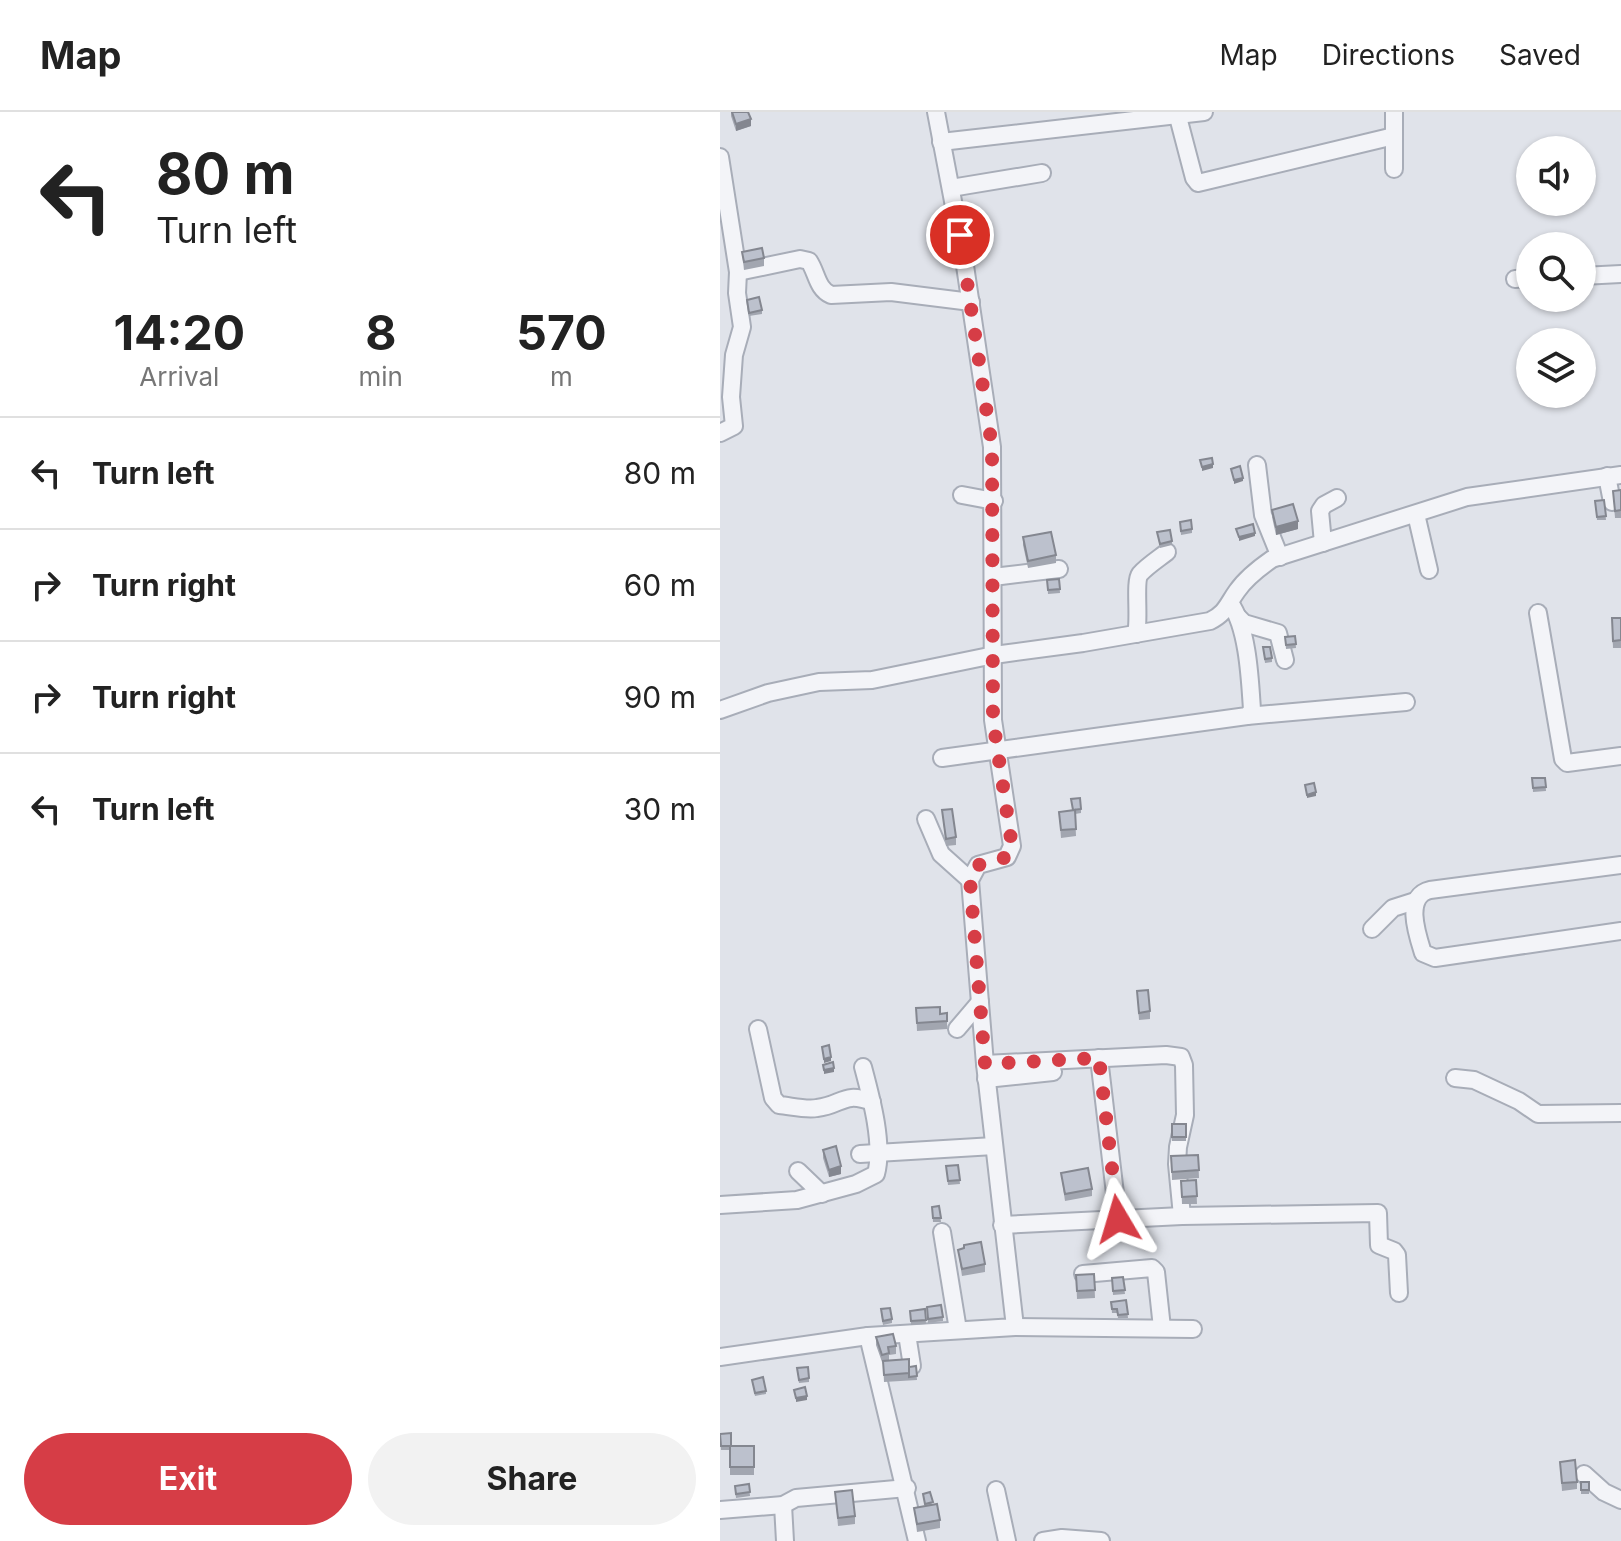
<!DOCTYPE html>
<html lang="en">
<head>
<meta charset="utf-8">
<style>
  body { margin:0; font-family:Inter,sans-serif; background:#f2f2f2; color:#222; height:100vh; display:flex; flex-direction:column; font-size:30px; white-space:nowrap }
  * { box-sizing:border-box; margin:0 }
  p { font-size:26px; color:#767676 }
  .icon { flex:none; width:44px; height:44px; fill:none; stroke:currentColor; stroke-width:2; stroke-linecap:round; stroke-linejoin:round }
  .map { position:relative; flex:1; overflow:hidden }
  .panel { display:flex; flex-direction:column; background:#fff; width:720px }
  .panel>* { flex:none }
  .guide { background:#fff; color:#222; overflow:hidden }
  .controls { position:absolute; left:796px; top:24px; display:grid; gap:16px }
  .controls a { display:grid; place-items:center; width:80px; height:80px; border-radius:50%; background:#fff; box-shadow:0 2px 6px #0004; font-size:40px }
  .pin { position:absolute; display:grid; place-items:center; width:68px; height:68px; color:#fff; margin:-34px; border:4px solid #fff; border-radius:50%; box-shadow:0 2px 8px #0007 }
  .me { position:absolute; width:88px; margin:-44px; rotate:353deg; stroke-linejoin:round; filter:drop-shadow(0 0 6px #0008) }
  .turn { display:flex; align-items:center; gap:28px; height:168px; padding:0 24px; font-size:36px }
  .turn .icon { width:104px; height:104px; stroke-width:2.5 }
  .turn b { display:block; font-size:56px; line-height:68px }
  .eta { display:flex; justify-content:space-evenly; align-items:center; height:136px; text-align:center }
  .eta b { font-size:48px; font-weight:700; line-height:56px }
  .action { display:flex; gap:16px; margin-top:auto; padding:16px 24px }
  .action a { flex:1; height:92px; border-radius:48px; background:#d63d46; color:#fff; font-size:32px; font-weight:700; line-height:92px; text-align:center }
  .action a+a { background:#f2f2f2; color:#222 }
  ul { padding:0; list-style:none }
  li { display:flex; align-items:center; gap:24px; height:112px; padding:0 24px; border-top:2px solid #e0e0e0 }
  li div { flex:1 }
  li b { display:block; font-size:30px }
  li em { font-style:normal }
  header { display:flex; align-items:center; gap:48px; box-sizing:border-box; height:112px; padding:0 40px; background:#fff; border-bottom:2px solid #e0e0e0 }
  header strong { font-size:38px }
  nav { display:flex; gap:44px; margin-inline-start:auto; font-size:28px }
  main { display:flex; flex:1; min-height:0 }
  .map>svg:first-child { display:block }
</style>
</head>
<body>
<header>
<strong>Map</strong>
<nav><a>Map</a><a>Directions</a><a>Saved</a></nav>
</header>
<main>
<section class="panel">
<div class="guide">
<div class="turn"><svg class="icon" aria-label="left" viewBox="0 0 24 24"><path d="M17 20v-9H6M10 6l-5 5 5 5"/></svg><div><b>80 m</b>Turn left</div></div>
</div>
<div class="eta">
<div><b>14:20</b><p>Arrival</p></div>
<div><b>8</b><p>min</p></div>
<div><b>570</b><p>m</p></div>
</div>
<ul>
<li><svg class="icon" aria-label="left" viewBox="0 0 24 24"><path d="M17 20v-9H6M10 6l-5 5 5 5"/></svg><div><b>Turn left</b></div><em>80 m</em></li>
<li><svg class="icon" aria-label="right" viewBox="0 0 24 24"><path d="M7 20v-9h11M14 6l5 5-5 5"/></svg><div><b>Turn right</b></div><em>60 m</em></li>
<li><svg class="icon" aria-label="right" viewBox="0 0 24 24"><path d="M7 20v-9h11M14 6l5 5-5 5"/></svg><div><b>Turn right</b></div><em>90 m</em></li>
<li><svg class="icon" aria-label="left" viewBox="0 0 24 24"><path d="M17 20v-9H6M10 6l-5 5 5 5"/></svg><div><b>Turn left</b></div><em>30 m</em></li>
</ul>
<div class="action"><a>Exit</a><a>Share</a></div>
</section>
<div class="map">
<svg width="901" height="1429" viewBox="0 0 901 1429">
  <rect width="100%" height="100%" fill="#e0e3ea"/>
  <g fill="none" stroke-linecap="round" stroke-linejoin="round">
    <defs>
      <g id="minor">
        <polyline points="674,0 674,57"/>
        <polyline points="458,5 474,66 478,71 674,24"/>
        <polyline points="221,30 484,0"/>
        <polyline points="0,45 18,160 17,181 22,215 14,243 11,285 14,314 0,321"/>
        <polyline points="231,76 322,61"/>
        <path d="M18,160L80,147L89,149C97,161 97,177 111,183L171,180L251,190"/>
        <polyline points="862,164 901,162"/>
        <polyline points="795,167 810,166"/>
        <polyline points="537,353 543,403 560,445"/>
        <polyline points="887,364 892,390"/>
        <polyline points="242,383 274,389"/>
        <polyline points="696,402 709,458"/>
        <polyline points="603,431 600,399 604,393 617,386"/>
        <polyline points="273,465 339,457"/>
        <polyline points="818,501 843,647 847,651 901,644"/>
        <polyline points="518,505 524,511 558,521 565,548"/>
        <path d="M416,522C420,507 414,470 420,462C427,454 438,447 447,440"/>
        <path d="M0,598L48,581L99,570L152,568L274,543L363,531L490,509C506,501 507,493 517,479C526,466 539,456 552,447L747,385L901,363"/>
        <polyline points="527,604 686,590"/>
        <path d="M222,646L527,604L532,598C530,568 528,516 510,491"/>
        <polyline points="206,707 221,742 250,768"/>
        <path d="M901,753L710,778C684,784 697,822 703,841L715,846L901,819"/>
        <polyline points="652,817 673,796 695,789"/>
        <path d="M38,917L53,986L59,993C71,994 85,998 97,996C123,993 123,979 152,990"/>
        <polyline points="237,917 260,890"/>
        <polyline points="379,946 398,1107"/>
        <polyline points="265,952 446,943 461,945 464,953 465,1003 458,1035 457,1052 462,1104"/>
        <polyline points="735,966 754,968 799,989 818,1002 901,1001"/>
        <polyline points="266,967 333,960"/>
        <polyline points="140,1042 274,1034"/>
        <polyline points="78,1059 102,1082"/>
        <path d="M0,1093L77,1088L136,1072L156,1062C164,1032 151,985 143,955"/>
        <polyline points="282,1113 462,1104 658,1101 659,1133 674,1139 677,1143 679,1181"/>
        <polyline points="222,1120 238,1218"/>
        <polyline points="363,1162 432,1156 436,1160 442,1216"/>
        <polyline points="295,1215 473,1217"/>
        <polyline points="187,1222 192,1254"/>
        <polyline points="0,1245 148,1224"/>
        <polyline points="864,1362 884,1380 901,1388"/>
        <polyline points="276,1378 287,1429"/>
        <polyline points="63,1393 65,1429"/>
        <polyline points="0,1398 63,1393 76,1386 187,1376"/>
        <polyline points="197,1429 148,1224 295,1215 265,952 250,768 258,753 287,745 292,734 273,608 272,335 244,147 216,0"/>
        <polyline points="323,1429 342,1426 381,1429"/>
      </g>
    </defs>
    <use href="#minor" stroke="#a8adb8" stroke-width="20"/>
    <use href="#minor" stroke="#f3f4f8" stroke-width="16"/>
  </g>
  <g fill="#a2a6b0">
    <polygon points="11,0 28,0 31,14 16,19 11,4"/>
    <polygon points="22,140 44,146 44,154 24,158"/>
    <polygon points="27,188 42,198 42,202 29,204"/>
    <polygon points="901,378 901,406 895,406 893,379"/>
    <polygon points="884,388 886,408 877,408 875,389"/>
    <polygon points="552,398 578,417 556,423 552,405"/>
    <polygon points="460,410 472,417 472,421 461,423"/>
    <polygon points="437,420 452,429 452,433 440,436"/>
    <polygon points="303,425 336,443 336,451 308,456 303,433"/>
    <polygon points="339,467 340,481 328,482 327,468"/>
    <polygon points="901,506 901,536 893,536 892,514"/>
    <polygon points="575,524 576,536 566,537 565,525"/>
    <polygon points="543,535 552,546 552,550 545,551"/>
    <polygon points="812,666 825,666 826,679 813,680"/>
    <polygon points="361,697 361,701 355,702 356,724 341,726 339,700"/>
    <polygon points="222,698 236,725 236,733 226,734"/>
    <polygon points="417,879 430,899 430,907 419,908"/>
    <polygon points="196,896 220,902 227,901 227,917 197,919"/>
    <rect x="452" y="1012" width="14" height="17"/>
    <polygon points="103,1038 121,1062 109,1065 103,1046"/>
    <polygon points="478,1043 479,1066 452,1068 451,1044"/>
    <polygon points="238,1053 240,1072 228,1073 226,1054"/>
    <polygon points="341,1061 372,1077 372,1084 345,1089"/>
    <polygon points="476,1068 477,1092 462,1092 461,1069"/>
    <polygon points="219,1094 221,1110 213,1110 212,1095"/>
    <polygon points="244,1136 265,1152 265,1160 242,1164 238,1138"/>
    <polygon points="374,1162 375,1186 357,1187 356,1163"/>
    <polygon points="403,1165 405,1182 393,1183 392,1166"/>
    <polygon points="406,1188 408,1206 398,1206 397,1201 392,1201 391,1190"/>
    <polygon points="207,1195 223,1205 223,1209 208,1211"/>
    <polygon points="205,1197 206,1212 191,1213 190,1199"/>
    <polygon points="161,1201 172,1207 172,1211 163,1213"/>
    <polygon points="156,1225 176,1234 176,1242 169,1243 169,1248 189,1255 196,1254 197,1268 164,1270 163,1250 162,1250 156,1233"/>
    <polygon points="77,1256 89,1266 89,1270 79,1271"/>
    <polygon points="32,1268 46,1279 46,1282 35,1284"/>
    <polygon points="0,1322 11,1334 34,1334 34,1363 10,1363 10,1338 1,1338"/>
    <polygon points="840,1350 857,1370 857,1377 842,1379"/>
    <rect x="861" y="1370" width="8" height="12"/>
    <polygon points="29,1372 30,1384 16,1386 15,1374"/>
    <polygon points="115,1380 135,1404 135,1412 118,1414"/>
    <polygon points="203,1382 213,1393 220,1408 220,1416 197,1420 194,1396 205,1395"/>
  </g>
  <g fill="#848790">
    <polygon points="31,7 31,14 16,19 16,12"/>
    <polygon points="493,352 493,356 482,359 482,355"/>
    <polygon points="523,366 523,369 514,372 514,368"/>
    <polygon points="578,409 578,417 556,423 556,415"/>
    <polygon points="535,421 535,424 519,429 519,425"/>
    <polygon points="596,680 596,684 587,686 587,683"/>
    <polygon points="111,945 111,949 104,951 104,947"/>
    <polygon points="114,956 114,960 104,962 104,958"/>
    <polygon points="121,1054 121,1062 109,1065 109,1058"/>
    <polygon points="87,1284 87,1288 76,1290 76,1286"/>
  </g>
  <g fill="#bcc1cd" stroke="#848790" stroke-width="2">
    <polygon points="12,0 28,0 31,7 16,12"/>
    <polygon points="42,136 44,146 24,150 22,140"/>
    <polygon points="39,185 42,198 29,201 27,188"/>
    <polygon points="492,346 493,352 482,355 480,348"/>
    <polygon points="520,354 523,366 514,368 511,357"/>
    <polygon points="901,378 901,398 895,399 893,379"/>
    <polygon points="884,388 886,404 877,405 875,389"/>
    <polygon points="573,392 578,409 556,415 552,398"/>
    <polygon points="471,408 472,417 461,419 460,410"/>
    <polygon points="533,412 535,421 519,425 516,417"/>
    <polygon points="450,418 452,429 440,432 437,420"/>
    <polygon points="331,420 336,443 308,449 303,425"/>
    <polygon points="339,467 340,477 328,478 327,468"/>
    <polygon points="892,506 901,506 901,528 893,529"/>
    <polygon points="575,524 576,532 566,533 565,525"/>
    <polygon points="543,535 550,535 552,546 545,547"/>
    <polygon points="812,666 825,666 826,675 813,676"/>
    <polygon points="594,671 596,680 587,683 585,673"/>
    <polygon points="360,686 361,697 353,698 351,687"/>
    <polygon points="232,697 236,725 226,727 222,698"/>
    <polygon points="355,698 356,717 341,718 339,700"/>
    <polygon points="428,878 430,899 419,901 417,879"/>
    <polygon points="220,895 220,902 227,901 227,909 197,911 196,896"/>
    <polygon points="109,933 111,945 104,947 102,935"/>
    <polygon points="113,950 114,956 104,958 103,953"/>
    <rect x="452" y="1012" width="14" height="13"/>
    <polygon points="116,1034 121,1054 109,1058 103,1038"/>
    <polygon points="478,1043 479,1058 452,1060 451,1044"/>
    <polygon points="238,1053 240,1068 228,1069 226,1054"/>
    <polygon points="368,1056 372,1077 345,1082 341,1061"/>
    <polygon points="476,1068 477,1084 462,1085 461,1069"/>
    <polygon points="219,1094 221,1106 213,1106 212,1095"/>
    <polygon points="261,1130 265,1152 242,1157 238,1138 244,1136 244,1133"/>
    <polygon points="374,1162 375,1178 357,1179 356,1163"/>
    <polygon points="403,1165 405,1178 393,1179 392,1166"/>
    <polygon points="406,1188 408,1202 398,1203 397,1197 392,1197 391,1190"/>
    <polygon points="221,1193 223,1205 208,1207 207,1195"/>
    <polygon points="170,1196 172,1207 163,1209 161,1197"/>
    <polygon points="205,1197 206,1208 191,1209 190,1199"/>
    <polygon points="173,1222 176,1234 168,1235 169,1241 162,1243 156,1225"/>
    <polygon points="189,1247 189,1261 164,1263 163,1249"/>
    <polygon points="196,1254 197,1264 189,1265 189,1255"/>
    <polygon points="88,1255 89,1266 79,1268 77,1256"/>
    <polygon points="43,1265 46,1279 35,1281 32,1268"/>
    <polygon points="85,1275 87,1284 76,1286 74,1278"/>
    <polygon points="11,1321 11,1334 1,1334 0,1322"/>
    <rect x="10" y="1334" width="24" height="21"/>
    <polygon points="855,1348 857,1370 842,1371 840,1350"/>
    <rect x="861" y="1370" width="8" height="8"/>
    <polygon points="29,1372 30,1380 16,1382 15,1374"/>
    <polygon points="132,1378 135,1404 118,1406 115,1380"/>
    <polygon points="210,1380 213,1390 205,1392 203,1382"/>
    <polygon points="217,1392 220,1408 197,1412 194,1396"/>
  </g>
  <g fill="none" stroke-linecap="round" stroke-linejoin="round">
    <path stroke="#d63d46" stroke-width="14" stroke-dasharray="0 25.2" d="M240,123L272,335L273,608L292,734C291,749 270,750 258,753L250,768L265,952L379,946L398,1107"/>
  </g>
</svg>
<div class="controls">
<a><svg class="icon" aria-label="sound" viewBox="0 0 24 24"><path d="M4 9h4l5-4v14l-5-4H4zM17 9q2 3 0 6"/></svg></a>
<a><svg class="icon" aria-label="search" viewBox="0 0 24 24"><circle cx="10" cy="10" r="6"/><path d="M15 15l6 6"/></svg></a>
<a><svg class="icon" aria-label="layers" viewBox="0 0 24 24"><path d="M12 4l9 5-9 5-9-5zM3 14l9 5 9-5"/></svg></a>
</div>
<div class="pin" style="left:240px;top:123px;background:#d93025"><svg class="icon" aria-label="arrive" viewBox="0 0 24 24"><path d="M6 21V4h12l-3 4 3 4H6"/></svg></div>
<svg class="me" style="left:398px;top:1107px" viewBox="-20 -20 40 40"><path d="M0-17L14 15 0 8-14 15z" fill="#d63d46" stroke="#fff" stroke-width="4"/></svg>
</div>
</main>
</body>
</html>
